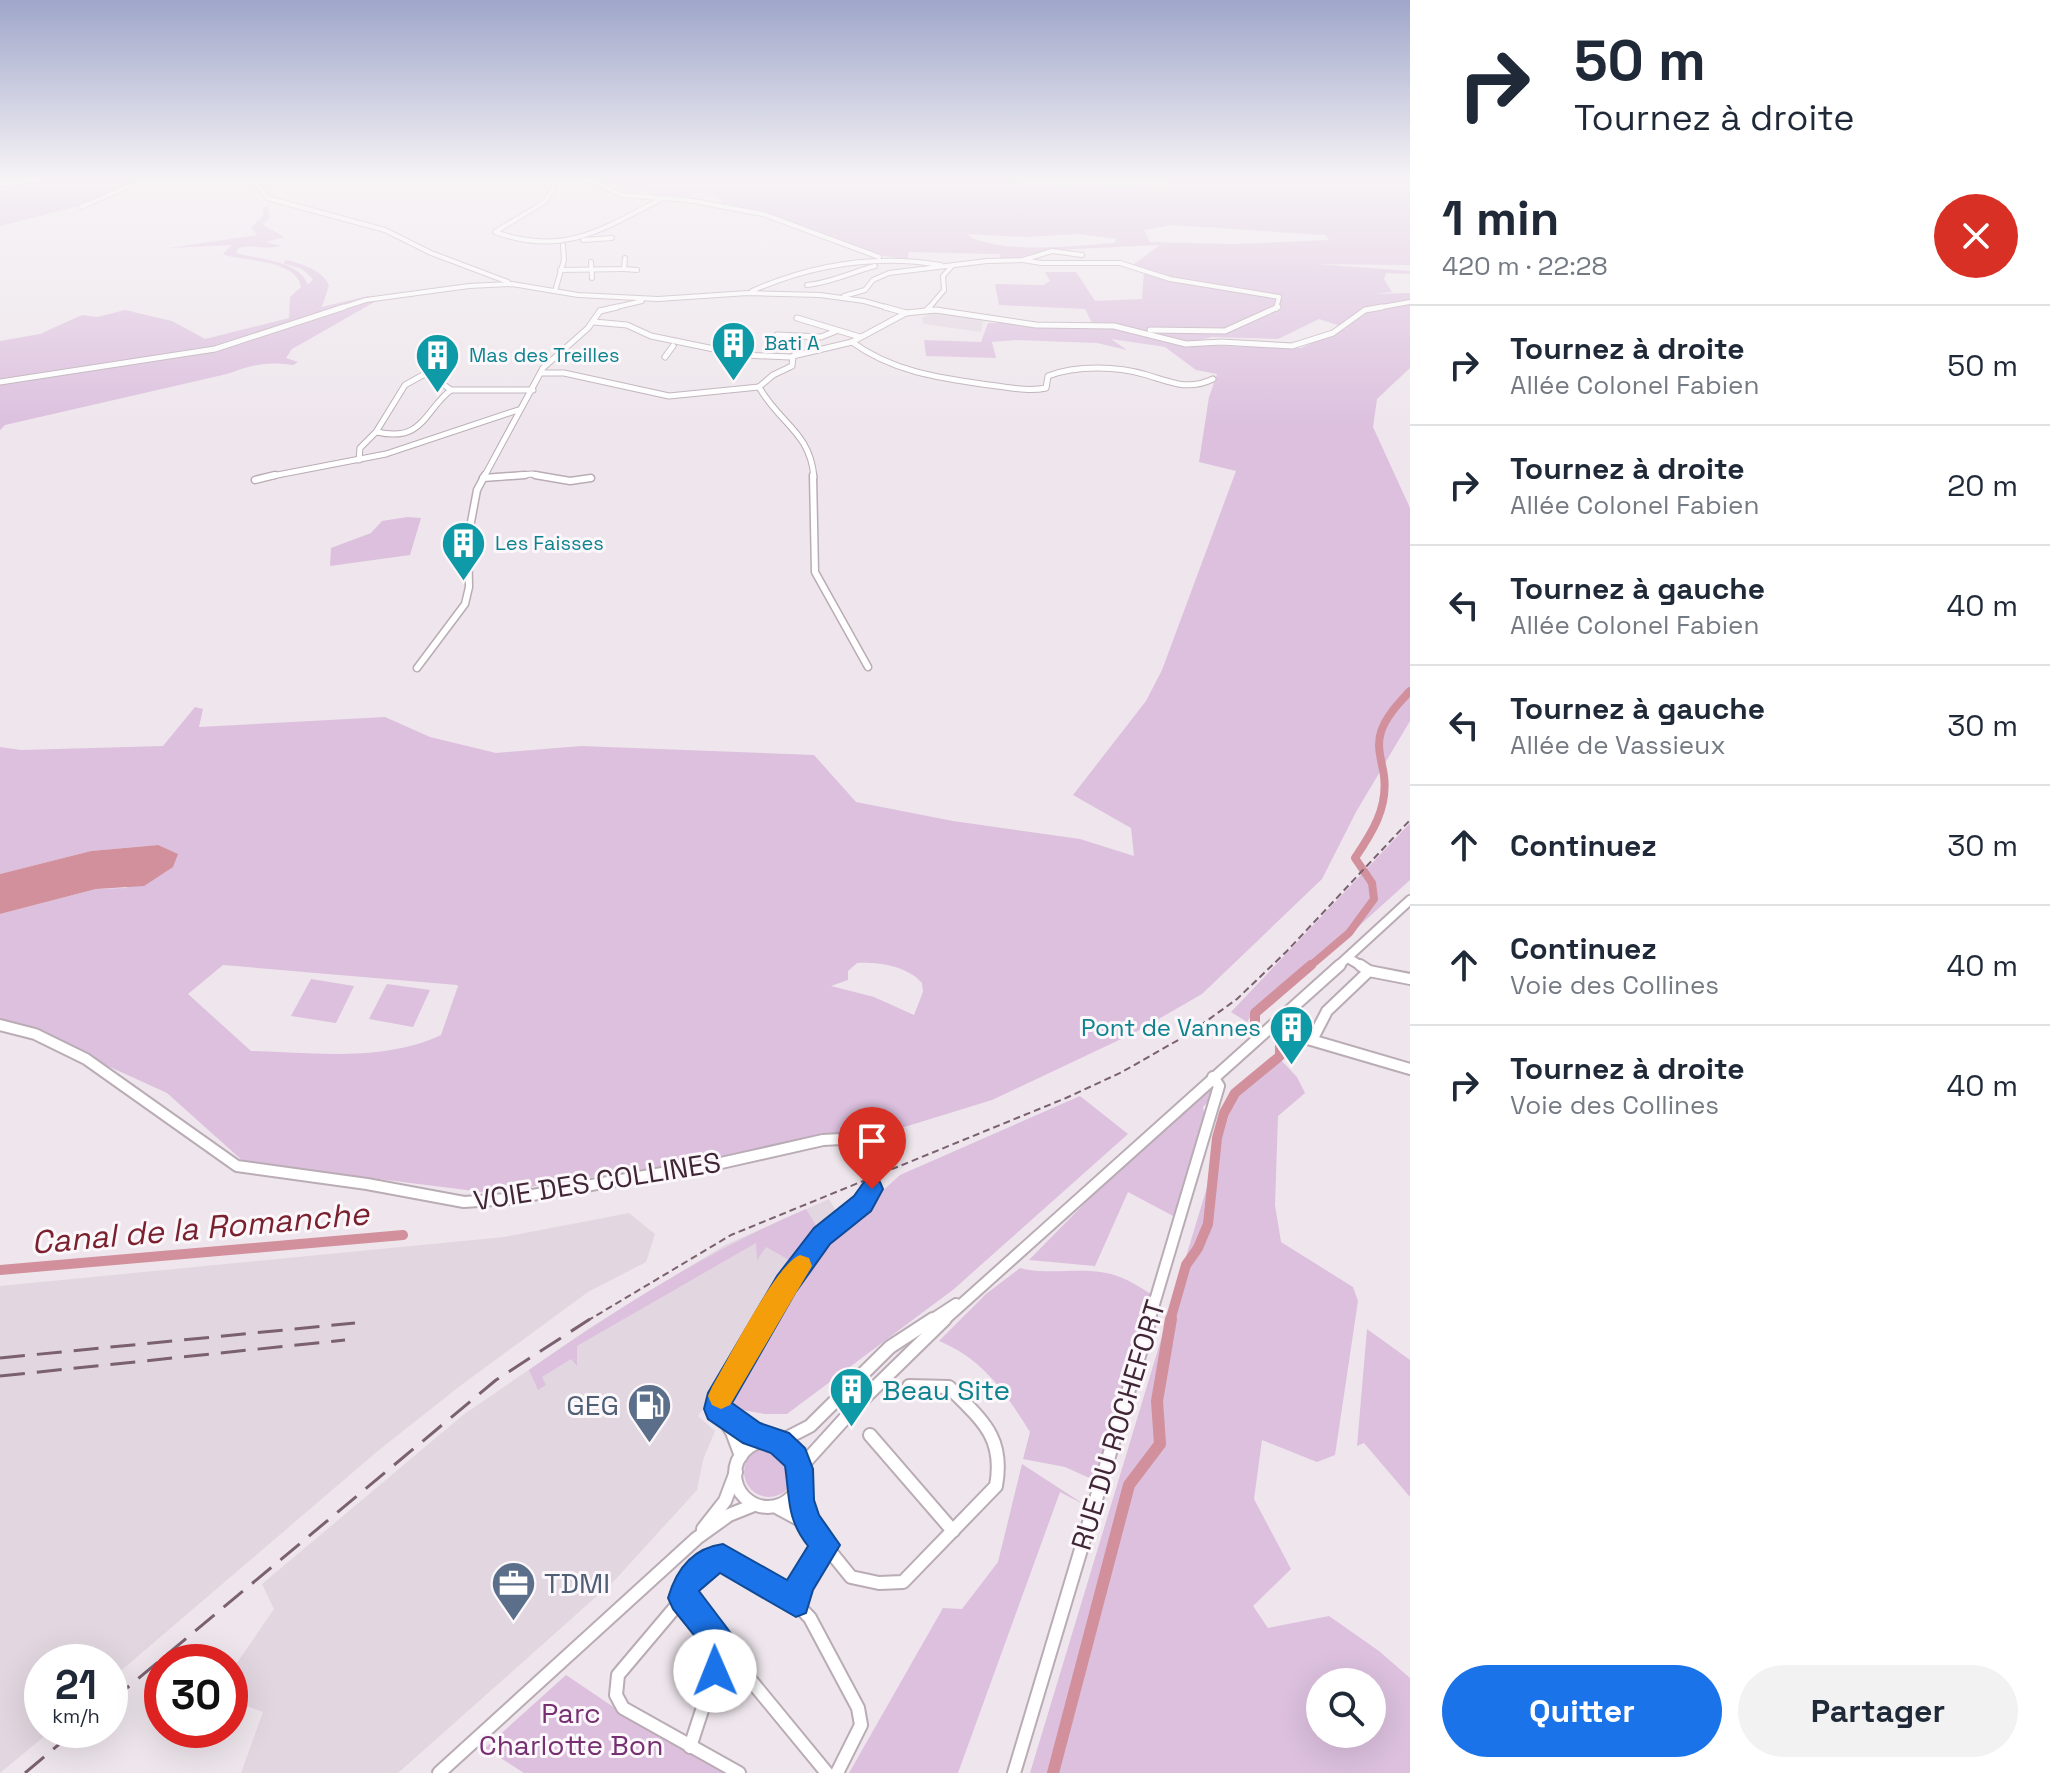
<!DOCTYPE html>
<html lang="fr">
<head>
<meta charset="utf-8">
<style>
  body { margin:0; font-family:"Space Grotesk",sans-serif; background:#f2f2f3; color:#1f2937; height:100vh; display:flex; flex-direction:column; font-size:30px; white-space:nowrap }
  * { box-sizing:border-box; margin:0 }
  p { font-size:26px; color:#747a83 }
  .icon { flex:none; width:44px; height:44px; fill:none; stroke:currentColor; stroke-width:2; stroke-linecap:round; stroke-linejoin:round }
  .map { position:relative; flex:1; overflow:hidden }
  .side { display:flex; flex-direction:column; background:#fff; width:640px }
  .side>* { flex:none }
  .top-card { background:#fff; color:#1f2937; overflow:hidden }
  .fabs { position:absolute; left:1306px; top:1668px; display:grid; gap:16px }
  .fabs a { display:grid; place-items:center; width:80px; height:80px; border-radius:50%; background:#fff; box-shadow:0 8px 32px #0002; font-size:40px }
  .speed { position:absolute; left:24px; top:1644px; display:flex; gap:16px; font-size:40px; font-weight:700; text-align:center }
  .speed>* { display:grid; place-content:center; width:104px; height:104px; border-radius:50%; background:#fff; box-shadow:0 8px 32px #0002; line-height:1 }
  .speed small { font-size:20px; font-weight:400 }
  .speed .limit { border:12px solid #d22; background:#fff; color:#111 }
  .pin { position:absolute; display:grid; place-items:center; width:68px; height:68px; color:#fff; margin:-82px -34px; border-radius:50% 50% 50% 0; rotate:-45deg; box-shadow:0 0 8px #0007 }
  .pin .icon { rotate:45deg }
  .me { position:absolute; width:88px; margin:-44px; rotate:359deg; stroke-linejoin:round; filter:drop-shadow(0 0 6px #0008) }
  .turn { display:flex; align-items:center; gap:28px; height:168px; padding:0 32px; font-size:36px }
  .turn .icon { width:104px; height:104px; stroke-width:2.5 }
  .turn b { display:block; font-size:56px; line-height:68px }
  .round { display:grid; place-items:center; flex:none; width:84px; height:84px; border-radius:42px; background:#f2f2f3 }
  .headline { display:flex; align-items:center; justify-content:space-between; height:136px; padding:0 32px }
  h1 { font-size:48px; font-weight:700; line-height:60px }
  .cta { display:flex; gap:16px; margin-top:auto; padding:16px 32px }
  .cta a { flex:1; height:92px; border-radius:48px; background:#1a73e8; color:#fff; font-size:32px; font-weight:700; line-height:92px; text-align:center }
  .cta a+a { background:#f2f2f3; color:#1f2937 }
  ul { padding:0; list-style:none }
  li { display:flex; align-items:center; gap:24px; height:120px; padding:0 32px; border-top:2px solid #e0e1e3 }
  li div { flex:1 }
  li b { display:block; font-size:30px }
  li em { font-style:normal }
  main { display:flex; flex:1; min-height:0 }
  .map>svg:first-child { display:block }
</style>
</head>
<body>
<main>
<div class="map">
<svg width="1410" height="1773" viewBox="0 0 1410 1773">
  <rect width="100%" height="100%" fill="#eee6ec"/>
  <g fill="#e2d7e0">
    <polygon points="934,311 984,317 981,332 923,324 922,318"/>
    <polygon points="829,1199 839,1216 820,1232 698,1416 715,1431 703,1460 697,1490 615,1580 398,1773 241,1773 263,1712 230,1700 230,1673 274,1609 262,1584 463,1415 591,1327 725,1245"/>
    <polygon points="629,1213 655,1234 646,1262 588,1292 460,1386 379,1450 110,1680 110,1662 42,1662 42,1730 52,1730 0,1773 0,1286 504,1237"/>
  </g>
  <g fill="#dcc0de" fill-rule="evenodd">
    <polygon points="0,177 146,177 102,200 0,226"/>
    <path d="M964,177L1075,190L1078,185L1168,191L1167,181L1118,177H1410V265L1316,264L1410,271V274L1386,273L1384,279L1392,292L1375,294L1410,293V368L1377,399L1373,427L1410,508V721L1356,812L1322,879L1202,994L1136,1032L992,1100L872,1137L851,1131L699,1161L490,1193L244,1162L167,1093L55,1042L0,1022V914L96,889L126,888L158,845L91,851L0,874V747L21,750L163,746L195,707L203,709L199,727L385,717L430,737L496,753L581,746L814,755L856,802L953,821L1080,839L1134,856L1131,828L1073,795L1146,701L1162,670L1236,471L1199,462L1209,397L1217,374L1196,370L1165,347L1111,339L1127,350L1097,343L1015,340L992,342L996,358L926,356L924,340L981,342L988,323H1092L1085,309L999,305L995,284L1043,285L1050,281L1045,272H1076L1095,301L1142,299L1144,270L1133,265L1160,245L1053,250L1022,259L1000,260V254L909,252L907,259C859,255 815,232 770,216C757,211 740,212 727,206C716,201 728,204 718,198C710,192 697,193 687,193L696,196L648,195V192L583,178ZM1172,225L1325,235L1329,240L1233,244L1150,242L1144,230ZM966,234L1025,237L1079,234L1117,239L1114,243C1077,246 995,255 966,234ZM1319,319L1347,328L1301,348L1181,345L1212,337L1278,339ZM857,963C879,962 907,966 922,983L923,992L914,1015L874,997L831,986L848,980V971ZM223,965L457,985L458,986L441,1035C384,1062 313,1053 251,1051L188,994Z"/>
    <path d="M268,206L270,218L262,224L284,237L265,242L281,246C265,250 254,244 238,248L236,253C259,260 299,260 308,285L313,279L302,269L283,263L286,260C302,264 322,270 329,285L322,307L368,296L378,300L292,349L286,358L298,362L293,365C267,361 251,365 227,374L5,425L0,430V341L40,334L82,315L97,317L125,310L172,321L205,339L289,318L290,297L301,287C297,261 250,261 228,256L223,254L232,245L169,248L257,235L251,227L263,216V208Z"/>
    <polygon points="408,517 421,518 410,555 330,566 331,548 371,533 382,521"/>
    <polygon points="1410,823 1410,880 1266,1010 1258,1006 1247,1022 1231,1012"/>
    <polygon points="311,979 354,986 336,1023 291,1016"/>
    <polygon points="387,984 430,990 413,1027 369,1019"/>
    <path d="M1280,1059L1297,1077L1305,1093L1278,1116L1275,1205L1281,1242L1353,1287L1358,1301L1335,1455L1317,1462L1262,1440L1254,1499L1291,1569L1253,1606L1268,1628L1329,1616L1379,1651L1410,1678V1773H1030L1234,1098ZM1372,1682V1734H1320V1682Z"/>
    <polygon points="1210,1089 1212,1098 1203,1107 1205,1117 1177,1218 1128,1192 1095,1266 1029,1260 1089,1199"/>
    <polygon points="1080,1096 1128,1134 954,1289 787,1414 765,1414 736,1409 730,1392 798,1278 825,1243 900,1175"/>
    <path d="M806,1209L820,1232L798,1265L766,1247L757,1260L756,1243L577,1346V1366L571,1359L542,1377L546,1385L538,1390L529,1370C617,1309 707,1251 806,1209Z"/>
    <path d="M1020,1268C1050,1276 1082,1266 1111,1274C1126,1278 1138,1286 1151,1294L1096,1481L1065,1467L1023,1459L1030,1432C1005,1392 983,1359 939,1341L986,1294Z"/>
    <polygon points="1367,1329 1410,1360 1410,1497 1364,1443 1357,1446"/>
    <circle cx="769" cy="1472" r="25"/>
    <polygon points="1022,1464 1085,1505 1060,1492 958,1773 849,1773 943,1608 962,1609 998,1562"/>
    <polygon points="566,1675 615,1708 729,1773 524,1773 485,1748"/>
  </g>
  <polygon fill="#d1909c" points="158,845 178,854 173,867 144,886 96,889 0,914 0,874 91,851"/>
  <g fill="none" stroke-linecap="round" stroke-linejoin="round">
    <path stroke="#d1909c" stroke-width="8" d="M1309,967L1349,933L1374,899L1372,883L1355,858C1372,833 1388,808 1384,776C1382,761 1376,747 1381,732C1386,716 1399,703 1410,691"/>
    <g stroke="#d1909c" stroke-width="10">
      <polyline points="1255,1022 1255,1013 1311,965"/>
      <polyline points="0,1270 403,1235"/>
      <polyline points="1170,1321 1186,1265 1198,1248 1208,1224 1217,1138 1224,1113 1235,1093 1280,1056 1280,1045"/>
    </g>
    <polyline stroke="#d1909c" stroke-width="12" points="1053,1773 1129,1485 1160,1444 1157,1401 1171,1319"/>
    <defs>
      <g id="minor-far5">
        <polyline points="253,177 267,198 385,230 431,253 508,282"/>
        <polyline points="555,177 591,180 621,195 688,200 763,214 879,257"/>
        <path d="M558,178L546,201L495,232C562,256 600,231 659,200"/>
        <polyline points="0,184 59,177"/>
        <polyline points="81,207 150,177"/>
        <polyline points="583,240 612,238"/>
        <polyline points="1023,260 1041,263 1120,263 1170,279 1279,297 1276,309"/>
        <polyline points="591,262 592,278"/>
        <polyline points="624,269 637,270"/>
        <polyline points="560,270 624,269 625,258"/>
        <path d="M807,285C830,283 852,272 875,266"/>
        <polyline points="555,291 564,260 563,245"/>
        <path d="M752,291C813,264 875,254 941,265"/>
        <polyline points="844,296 865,290 873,280 889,273 987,261 1023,260 1052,251 1082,255"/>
        <polyline points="338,309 366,300 469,286 512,284 578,295 658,299 748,293 820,295 864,301 892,309"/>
        <polyline points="608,309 642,301"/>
        <polyline points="928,309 944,290 943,276 952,266"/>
        <polyline points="1371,309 1410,302"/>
      </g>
      <g id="minor-far4">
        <polyline points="885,307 906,313"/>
        <polyline points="927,310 930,307"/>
        <polyline points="600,311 617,307"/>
        <polyline points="797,318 860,337"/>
        <polyline points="594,322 627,325 651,336 743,355 790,357"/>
        <polyline points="1150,330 1225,331 1278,307"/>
        <polyline points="777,335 821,337 836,331"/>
        <path d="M852,342C893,372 940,378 989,385C1008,387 1027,392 1046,388L1048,376C1076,365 1118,366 1147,375C1170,382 1188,391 1213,379"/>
        <polyline points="425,354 436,364 437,380 451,390 533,390"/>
        <polyline points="665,357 673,346"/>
        <polyline points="541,373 564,373 669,396 759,387"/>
        <polyline points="0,382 215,349 344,307"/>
        <polyline points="759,387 773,375 792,366 793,356 852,342 906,313 936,310 1036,325 1114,326 1186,344 1221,342 1292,346 1333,333 1365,310 1382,307"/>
        <path d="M759,387C780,424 810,432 814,477"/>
        <path d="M377,432C424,443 425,409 451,390"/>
        <polyline points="359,460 360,448 376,432 405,385 423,375 437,373"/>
        <polyline points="267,477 386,454 518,410"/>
        <polyline points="484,477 543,368 588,328 600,311"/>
        <polyline points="500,477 532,474 546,477"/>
      </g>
      <g id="minor-far3">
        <polyline points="535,475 570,481 591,478"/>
        <polyline points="813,475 815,572 868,667"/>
        <polyline points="483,478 525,475"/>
        <polyline points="255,480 275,475"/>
        <polyline points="417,668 465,604 469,587 468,538 477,490 485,475"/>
      </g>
      <g id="minor-far2">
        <polyline points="1348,958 1363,967"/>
        <polyline points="1337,967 1410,900"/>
      </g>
      <g id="minor-far1">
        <polyline points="1369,971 1410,979"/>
        <path d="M0,1025L35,1034L86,1059L237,1166L367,1184L464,1202L508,1199L721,1163L823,1140L860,1138C870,1147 874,1158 874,1171C875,1210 835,1220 813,1246C795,1268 782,1295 768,1321"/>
        <polyline points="1275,1025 1294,1035 1410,1069"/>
        <polyline points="1312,1040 1327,1011 1369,971 1360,965"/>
        <polyline points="930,1321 956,1304"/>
        <polyline points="943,1321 1340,965"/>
        <polyline points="1149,1321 1219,1086 1213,1077"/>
      </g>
      <g id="minor">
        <polyline points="721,1412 753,1434 768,1440"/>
        <polyline points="870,1435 953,1531"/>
        <circle cx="768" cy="1474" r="33"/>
        <polyline points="779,1442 810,1426 890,1347 933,1319"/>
        <polyline points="741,1456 732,1432 718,1409 730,1380 769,1319"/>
        <polyline points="799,1469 857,1405 945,1319"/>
        <polyline points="798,1490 808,1523"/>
        <path d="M778,1508L808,1524L851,1577L879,1583L903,1582L996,1486C1005,1436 981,1420 949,1387L909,1386"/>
        <polyline points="703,1529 725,1501 736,1472"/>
        <polyline points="683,1598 827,1773"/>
        <polyline points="796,1603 799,1585 826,1545"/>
        <polyline points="690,1747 723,1646"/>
        <polyline points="439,1773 697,1538 729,1515 754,1505"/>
        <polyline points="739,1773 623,1708 616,1695 618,1675 683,1598 697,1572 709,1563 723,1558 796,1603 810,1618 858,1708 861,1725 837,1773"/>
        <polyline points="1014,1773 1150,1319"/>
      </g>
    </defs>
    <use href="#minor-far5" stroke="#baacb5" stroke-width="6"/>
    <use href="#minor-far4" stroke="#baacb5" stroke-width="7"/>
    <use href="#minor-far3" stroke="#baacb5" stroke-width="9"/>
    <use href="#minor-far2" stroke="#baacb5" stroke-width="12"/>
    <use href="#minor-far1" stroke="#baacb5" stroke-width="14"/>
    <use href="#minor" stroke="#baacb5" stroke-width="16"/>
    <use href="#minor-far5" stroke="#fff" stroke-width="4"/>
    <use href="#minor-far4" stroke="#fff" stroke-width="5"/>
    <use href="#minor-far3" stroke="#fff" stroke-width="6"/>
    <use href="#minor-far2" stroke="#fff" stroke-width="8"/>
    <use href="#minor-far1" stroke="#fff" stroke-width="10"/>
    <use href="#minor" stroke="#fff" stroke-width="12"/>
    <polyline stroke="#7b6070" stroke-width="2" stroke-dasharray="7 4" stroke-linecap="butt" points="587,1321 731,1235 1066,1098 1122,1072 1187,1035 1237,999 1286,952 1410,820"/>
    <g stroke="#7b6070" stroke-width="3" stroke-dasharray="25 12" stroke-linecap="butt">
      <polyline points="0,1358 355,1323"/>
      <polyline points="0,1376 345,1340"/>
      <polyline points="110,1702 496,1380 590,1319"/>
      <polyline points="25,1773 76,1730"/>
    </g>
  </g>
  <linearGradient id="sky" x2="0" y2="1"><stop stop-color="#9fa6ca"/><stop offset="0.42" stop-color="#f7f4f6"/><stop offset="1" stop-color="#f7f4f6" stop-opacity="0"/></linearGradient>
  <rect width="1410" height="426" fill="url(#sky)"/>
  <path fill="#1a73e8" stroke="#114b97" stroke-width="2" d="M872,1179L880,1182L883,1189L871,1211L830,1244L795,1293L732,1403L760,1423L789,1433L805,1448L813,1469L814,1500L819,1515L840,1545L813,1590L806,1613L796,1617L720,1573L699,1591L733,1636L738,1646L725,1682L715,1687L704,1682L699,1671L706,1650L673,1609L668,1598C676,1570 693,1548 723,1544L787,1580L808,1546C786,1518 790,1498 785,1466L771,1453L743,1443L708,1419L704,1409L708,1393L777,1276L814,1228L854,1196L864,1182Z"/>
  <path fill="#f59e0b" d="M800,1255L809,1258L812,1266L730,1405L721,1409L712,1405L708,1396L712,1387C728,1360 776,1264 800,1255Z"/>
  <defs>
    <symbol id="building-pin" viewBox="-11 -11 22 30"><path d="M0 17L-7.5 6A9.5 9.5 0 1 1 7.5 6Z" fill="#0f9aa8" stroke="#fbf7fa"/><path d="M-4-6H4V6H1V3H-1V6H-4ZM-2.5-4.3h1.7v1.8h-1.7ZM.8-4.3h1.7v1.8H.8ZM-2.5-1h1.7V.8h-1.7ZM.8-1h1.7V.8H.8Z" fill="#fff"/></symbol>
    <symbol id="fuel-pin" viewBox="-11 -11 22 30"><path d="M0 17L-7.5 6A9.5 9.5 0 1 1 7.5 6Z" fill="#5c6f8a" stroke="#fbf7fa"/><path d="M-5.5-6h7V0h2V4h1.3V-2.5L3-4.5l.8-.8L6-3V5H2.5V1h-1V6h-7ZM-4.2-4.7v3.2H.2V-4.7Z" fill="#fff"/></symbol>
    <symbol id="office-pin" viewBox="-11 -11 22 30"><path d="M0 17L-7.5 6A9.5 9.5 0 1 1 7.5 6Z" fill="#5c6f8a" stroke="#fbf7fa"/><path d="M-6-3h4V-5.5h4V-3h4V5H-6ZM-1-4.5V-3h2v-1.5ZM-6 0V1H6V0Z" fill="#fff"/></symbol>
  </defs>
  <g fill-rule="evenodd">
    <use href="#building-pin" x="708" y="318" width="51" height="69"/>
    <use href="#building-pin" x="412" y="330" width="51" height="69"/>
    <use href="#building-pin" x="438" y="518" width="51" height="69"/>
    <use href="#building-pin" x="1266" y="1002" width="51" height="69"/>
    <use href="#building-pin" x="826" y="1364" width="51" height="69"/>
    <use href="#fuel-pin" x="624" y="1380" width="51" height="69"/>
    <use href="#office-pin" x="488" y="1558" width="51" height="69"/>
  </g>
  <g text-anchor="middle" stroke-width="6" stroke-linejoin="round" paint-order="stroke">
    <g font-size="20" fill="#0d838f" stroke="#fbf7fa" text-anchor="start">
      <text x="764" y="350">Bati A</text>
      <text x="469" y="362">Mas des Treilles</text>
      <text x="495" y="550">Les Faisses</text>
    </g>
    <g font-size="24" fill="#0d838f" stroke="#fbf7fa" text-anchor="end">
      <text x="1261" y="1036">Pont de Vannes</text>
    </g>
    <g font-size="28" fill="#402535" stroke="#fbf7fa">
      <text transform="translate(597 1181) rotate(-9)" y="10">VOIE DES COLLINES</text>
      <text transform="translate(1118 1425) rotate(-73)" y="10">RUE DU ROCHEFORT</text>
    </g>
    <g font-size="28" fill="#0d838f" stroke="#fbf7fa" text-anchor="start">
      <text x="882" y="1400">Beau Site</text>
    </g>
    <g font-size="28" fill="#4e5e75" stroke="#fbf7fa" text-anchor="end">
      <text x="619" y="1415">GEG</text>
      <text x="544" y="1593" text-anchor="start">TDMI</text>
    </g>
    <g font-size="28" fill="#763072" stroke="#fbf7fa">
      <text x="571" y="1723">Parc<tspan x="571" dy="32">Charlotte Bon</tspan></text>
    </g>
    <g font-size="32" font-style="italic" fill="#7b202f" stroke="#fbf7fa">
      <text transform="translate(200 1228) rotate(-5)" y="11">Canal de la Romanche</text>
    </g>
  </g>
</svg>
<div class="fabs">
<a><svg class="icon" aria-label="search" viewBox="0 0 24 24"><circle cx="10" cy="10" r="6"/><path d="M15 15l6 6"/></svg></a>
</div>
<div class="speed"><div>21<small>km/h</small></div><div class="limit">30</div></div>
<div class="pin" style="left:872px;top:1189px;background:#d93025"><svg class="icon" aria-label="arrive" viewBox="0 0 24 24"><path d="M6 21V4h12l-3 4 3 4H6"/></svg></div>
<svg class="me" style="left:715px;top:1671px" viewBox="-20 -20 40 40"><circle r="19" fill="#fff"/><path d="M0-13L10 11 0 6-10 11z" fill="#1a73e8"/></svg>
</div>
<section class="side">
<div class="top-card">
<div class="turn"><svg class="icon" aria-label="right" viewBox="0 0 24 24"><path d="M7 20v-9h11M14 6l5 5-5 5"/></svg><div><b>50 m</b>Tournez à droite</div></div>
</div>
<div class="headline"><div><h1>1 min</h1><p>420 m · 22:28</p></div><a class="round" style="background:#d93025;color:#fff"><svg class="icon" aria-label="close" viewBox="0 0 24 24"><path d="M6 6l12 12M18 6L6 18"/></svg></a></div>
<ul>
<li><svg class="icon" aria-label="right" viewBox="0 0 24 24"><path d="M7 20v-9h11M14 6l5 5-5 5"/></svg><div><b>Tournez à droite</b><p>Allée Colonel Fabien</p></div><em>50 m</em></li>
<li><svg class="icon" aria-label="right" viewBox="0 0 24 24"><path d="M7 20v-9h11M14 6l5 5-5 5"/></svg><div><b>Tournez à droite</b><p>Allée Colonel Fabien</p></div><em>20 m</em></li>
<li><svg class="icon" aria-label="left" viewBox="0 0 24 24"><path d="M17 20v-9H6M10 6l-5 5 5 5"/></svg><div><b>Tournez à gauche</b><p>Allée Colonel Fabien</p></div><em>40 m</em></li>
<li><svg class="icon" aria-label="left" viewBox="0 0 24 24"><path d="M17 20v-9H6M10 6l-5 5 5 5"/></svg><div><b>Tournez à gauche</b><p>Allée de Vassieux</p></div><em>30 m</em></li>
<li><svg class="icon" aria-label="ahead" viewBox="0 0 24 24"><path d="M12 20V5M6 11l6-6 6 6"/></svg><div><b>Continuez</b></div><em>30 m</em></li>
<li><svg class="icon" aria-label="ahead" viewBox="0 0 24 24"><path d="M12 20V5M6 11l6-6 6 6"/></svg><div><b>Continuez</b><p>Voie des Collines</p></div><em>40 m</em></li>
<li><svg class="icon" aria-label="right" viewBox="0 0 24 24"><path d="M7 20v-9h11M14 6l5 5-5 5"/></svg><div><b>Tournez à droite</b><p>Voie des Collines</p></div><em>40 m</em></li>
</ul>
<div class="cta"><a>Quitter</a><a>Partager</a></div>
</section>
</main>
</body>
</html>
